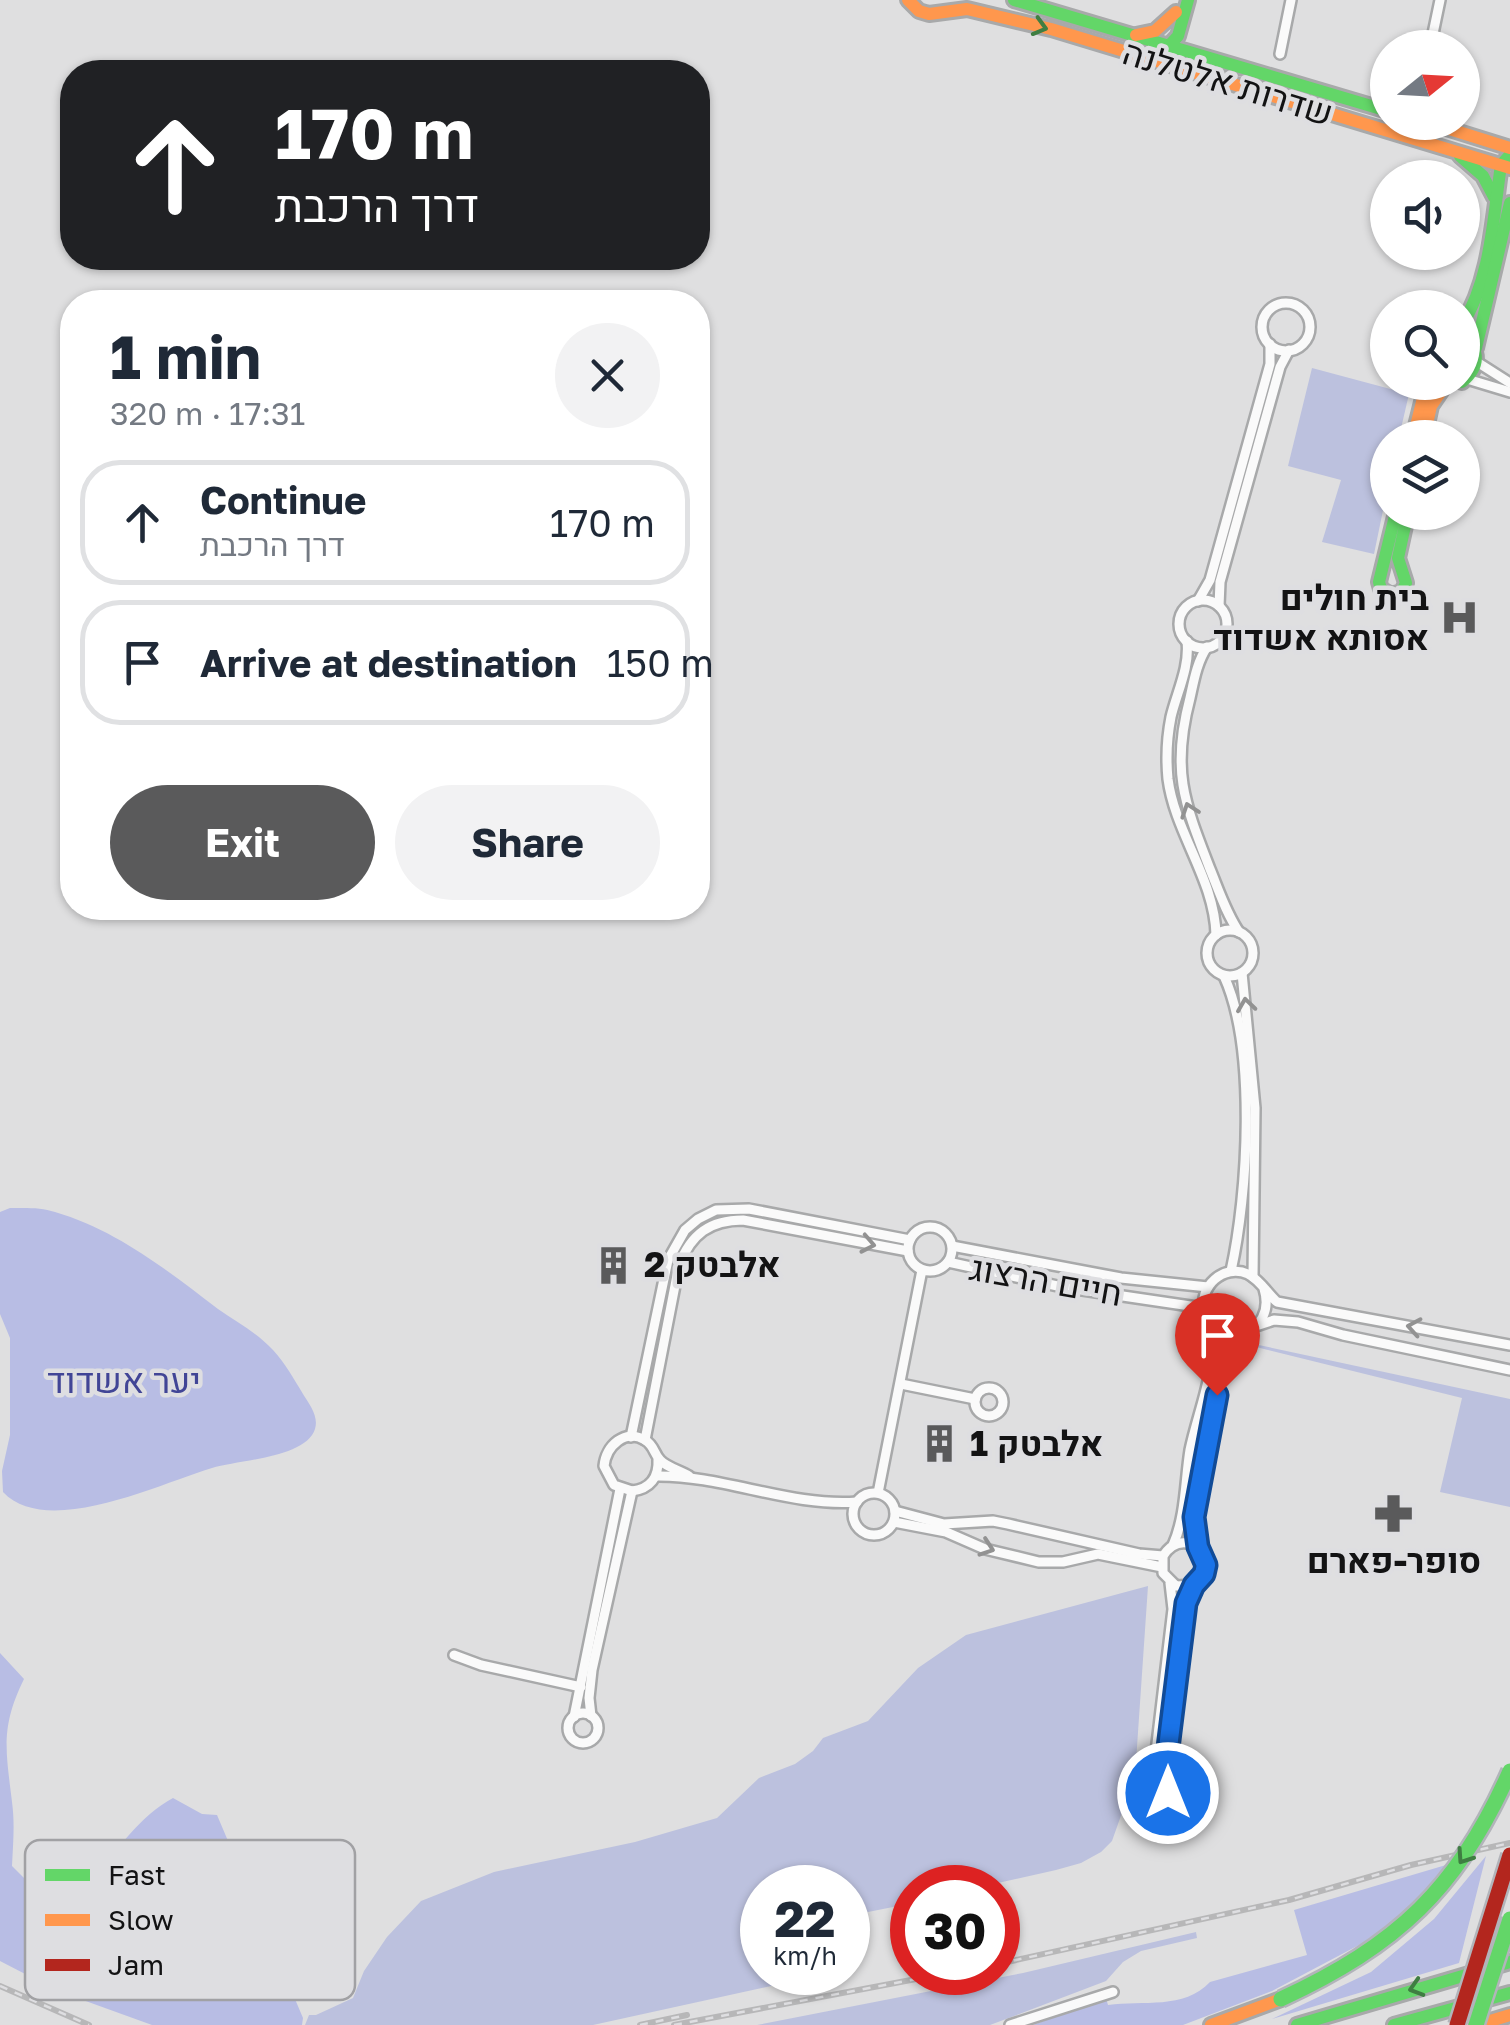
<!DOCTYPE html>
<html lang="en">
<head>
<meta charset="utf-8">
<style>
  body { margin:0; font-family:"Golos Text",Heebo,sans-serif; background:#f2f2f3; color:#1f2937; height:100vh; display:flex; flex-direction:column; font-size:38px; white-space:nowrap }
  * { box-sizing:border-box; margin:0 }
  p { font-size:32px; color:#747a83 }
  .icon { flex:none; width:55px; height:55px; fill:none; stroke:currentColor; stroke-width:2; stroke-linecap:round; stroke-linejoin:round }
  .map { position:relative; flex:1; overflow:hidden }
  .drawer { position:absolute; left:60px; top:290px; width:650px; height:630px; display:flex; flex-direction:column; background:#fff; border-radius:40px; box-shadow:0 2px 8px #0004 }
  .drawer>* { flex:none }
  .guide { position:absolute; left:60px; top:60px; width:650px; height:210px; border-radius:40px; box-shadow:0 2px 8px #0004; background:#202124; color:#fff; overflow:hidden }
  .needle { width:65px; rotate:72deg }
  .fabs { position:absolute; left:1370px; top:30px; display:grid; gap:20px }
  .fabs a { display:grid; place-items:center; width:110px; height:110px; border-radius:50%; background:#fff; box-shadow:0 2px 8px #0004; font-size:50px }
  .speed { position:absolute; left:740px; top:1865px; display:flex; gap:20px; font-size:50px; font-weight:700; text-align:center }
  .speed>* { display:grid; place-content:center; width:130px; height:130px; border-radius:50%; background:#fff; box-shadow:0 2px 8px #0004; line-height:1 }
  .speed small { font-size:25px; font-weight:400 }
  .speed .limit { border:15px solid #d22; background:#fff; color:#111 }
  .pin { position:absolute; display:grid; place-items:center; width:85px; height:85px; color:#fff; margin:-102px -42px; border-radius:50% 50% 50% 0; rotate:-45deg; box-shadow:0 0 10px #0007 }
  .pin .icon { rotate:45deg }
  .me { position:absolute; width:110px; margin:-55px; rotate:0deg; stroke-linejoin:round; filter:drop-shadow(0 0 8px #0008) }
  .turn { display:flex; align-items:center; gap:35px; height:210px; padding:0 50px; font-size:45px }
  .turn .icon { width:130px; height:130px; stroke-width:2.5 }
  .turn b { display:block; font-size:70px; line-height:85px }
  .round { display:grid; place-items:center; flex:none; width:105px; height:105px; border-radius:52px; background:#f2f2f3 }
  .summary { display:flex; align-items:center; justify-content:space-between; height:170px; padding:0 50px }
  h1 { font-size:60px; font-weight:700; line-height:75px }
  .cta { display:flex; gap:20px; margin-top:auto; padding:20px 50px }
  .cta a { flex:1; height:115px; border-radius:60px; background:#5a5a5b; color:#fff; font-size:40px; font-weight:700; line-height:115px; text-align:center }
  .cta a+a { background:#f2f2f3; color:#1f2937 }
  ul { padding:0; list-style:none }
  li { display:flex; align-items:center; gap:30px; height:125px; margin:0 20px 15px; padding:0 30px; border:5px solid #e0e1e3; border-radius:40px }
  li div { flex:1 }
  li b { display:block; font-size:38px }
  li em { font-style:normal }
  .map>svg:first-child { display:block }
</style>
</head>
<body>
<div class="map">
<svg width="1510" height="2025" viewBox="0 0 1510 2025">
  <rect width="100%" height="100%" fill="#dfdfe0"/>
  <g fill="#bcc1de">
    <polygon points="1312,368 1409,394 1399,437 1388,438 1387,491 1374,554 1322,542 1341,480 1288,466"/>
    <path d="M1254,1344L1510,1399V1507L1440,1492L1462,1398L1256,1347L1241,1357L1233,1372C1236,1357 1240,1351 1254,1344Z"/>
    <polygon points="1148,1586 1135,1776 1112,1841 1101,1852 1081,1863 1056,1870 980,1887 912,1888 912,1893 898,1906 848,1916 848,1888 762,1888 762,1972 812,1973 812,1977 593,2025 305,2025 309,2015 316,2015 353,1998 364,1971 387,1937 421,1901 494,1872 635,1842 717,1818 759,1778 795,1764 813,1751 823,1738 868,1721 918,1668 966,1635"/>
    <polygon points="1196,1932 1197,1938 1141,1951 1123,1962 1106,1981 990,2025 757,2025 1023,1973"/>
  </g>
  <g fill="#b8bde4">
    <path d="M10,1208C25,1208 41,1207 55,1212C117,1230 168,1271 218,1309C237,1322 257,1333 273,1350C285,1363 294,1379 303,1394C309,1404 319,1416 315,1429C306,1458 238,1460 212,1468C161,1483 47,1539 3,1492L2,1471L10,1435V1338L0,1314V1212Z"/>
    <path d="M0,1653L24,1679C0,1728 6,1751 12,1802C15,1824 13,1844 12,1866L52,1906C66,1897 80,1889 92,1877C119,1850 138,1817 173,1798L202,1814L217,1815L303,2018L302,2025H152L58,1991L0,1961Z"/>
    <polygon points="1486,1856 1459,1963 1272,2019 1371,1972 1434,1919"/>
    <path d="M1446,1865L1421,1899L1378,1935L1272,1991L1183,2025H1033L1106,1998L1108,2005C1143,2000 1184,2010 1210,1982L1307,1955L1294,1910Z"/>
  </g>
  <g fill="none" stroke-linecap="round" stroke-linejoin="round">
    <defs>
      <g id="street">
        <polyline points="1430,48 1440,0"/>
        <polyline points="1280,54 1291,0"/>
        <circle cx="1286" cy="327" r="24"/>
        <polyline points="1477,362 1510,383"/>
        <polyline points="1467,379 1510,392"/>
        <circle cx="1203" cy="624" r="24"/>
        <polyline points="1198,601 1210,580 1270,364 1270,344"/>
        <polyline points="1219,606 1220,582 1280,367 1289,350"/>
        <path d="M1187,641C1190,667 1177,692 1171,717C1167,737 1166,758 1168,779C1175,833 1215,880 1216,935"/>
        <path d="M1207,647C1197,662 1194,680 1190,698C1171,770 1184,802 1210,869C1219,891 1226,913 1239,932"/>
        <circle cx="1230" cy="953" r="23"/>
        <polyline points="1242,973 1255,1108 1253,1277"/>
        <path d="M1224,976C1257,1048 1248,1194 1231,1271"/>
        <circle cx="930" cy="1249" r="22"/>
        <polyline points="952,1246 1121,1278 1208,1287"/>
        <polyline points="948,1262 1062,1287 1204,1308"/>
        <path d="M1264,1289C1278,1334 1218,1353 1205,1312C1197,1287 1224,1263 1248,1274C1260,1280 1267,1293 1277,1302L1510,1345"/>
        <polyline points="1259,1325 1274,1320 1298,1322 1343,1335 1510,1370"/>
        <polyline points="901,1384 975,1399"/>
        <circle cx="989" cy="1402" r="14"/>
        <polyline points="631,1437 668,1260 685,1230 698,1219 716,1210 749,1209 910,1240"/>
        <path d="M645,1440L679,1265C691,1234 710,1220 743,1220L908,1251"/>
        <path d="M658,1459C659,1477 650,1489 632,1491L614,1485L604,1466C606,1446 625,1428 645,1440C654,1445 654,1454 660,1460C666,1467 681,1471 689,1476"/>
        <path d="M656,1476C724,1475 789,1507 857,1502"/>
        <polyline points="878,1493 922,1270"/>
        <circle cx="874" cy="1514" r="21"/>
        <polyline points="895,1511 944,1524 993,1521 1008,1524 1139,1554 1163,1556"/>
        <polyline points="894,1522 946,1532 985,1549 1039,1562 1063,1562 1098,1554 1162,1567"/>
        <path d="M1173,1545C1186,1516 1185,1481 1190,1450C1198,1411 1219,1365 1211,1325"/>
        <path d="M1198,1547C1190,1506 1214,1367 1239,1335"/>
        <path d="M1170,1583L1173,1609L1153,1777L1138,1812L1144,1830L1158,1836L1174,1832L1181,1822L1182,1813L1169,1783L1167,1756L1186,1603C1194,1582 1216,1570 1198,1547C1184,1539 1172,1542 1163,1556V1573L1176,1586L1194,1585"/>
        <polyline points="454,1655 481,1665 581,1687"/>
        <circle cx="583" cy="1728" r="15"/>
        <polyline points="591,1716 589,1698 592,1670 632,1491"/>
        <polyline points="574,1717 620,1489"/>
        <polyline points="1144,1799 1158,1792 1173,1796"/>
        <polyline points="1010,2025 1113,1992"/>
      </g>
      <g id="fast">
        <polyline points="1014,0 1388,111"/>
        <polyline points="1164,51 1178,36 1188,0"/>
        <polyline points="1460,156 1483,176 1494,197"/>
        <path d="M1462,325C1491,279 1493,218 1501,165L1510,155"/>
        <path d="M1462,335C1481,350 1480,367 1462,382"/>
        <polyline points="1476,348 1510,203"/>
        <polyline points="1396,512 1379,582 1381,589 1391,595 1402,592 1406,583 1398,558 1408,512"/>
        <polyline points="1297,2025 1510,1962"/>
        <polyline points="1394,2025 1510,1993"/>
      </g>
      <g id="slow">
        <polyline points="908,0 919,11 929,14 967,9 1051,29 1510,168"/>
        <polyline points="1136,35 1155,31 1176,12"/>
        <polyline points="1427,122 1510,148"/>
        <polyline points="1413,438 1427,382"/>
        <polyline points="1424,438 1431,406 1446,384"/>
        <polyline points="1211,2025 1281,1999"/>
        <polyline points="1477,2025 1510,2015"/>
      </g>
    </defs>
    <use href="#street" stroke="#a8a9aa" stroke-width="14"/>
    <use href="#fast" stroke="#a8a9aa" stroke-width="18"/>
    <use href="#slow" stroke="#a8a9aa" stroke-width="18"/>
    <use href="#street" stroke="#fafafa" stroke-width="9"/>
    <use href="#fast" stroke="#63d668" stroke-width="12"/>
    <use href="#slow" stroke="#ff974d" stroke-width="12"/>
    <defs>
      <g id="rail">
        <polyline points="998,1964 1289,1900 1411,1865 1510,1843"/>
        <polyline points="0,1986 89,2025"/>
        <polyline points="640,2025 687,2015"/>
        <polyline points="674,2025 953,1972"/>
      </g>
    </defs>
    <use href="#rail" stroke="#b7b7b8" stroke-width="6"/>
    <use href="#rail" stroke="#dedee1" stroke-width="2.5" stroke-dasharray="8" stroke-linecap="butt"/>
    <defs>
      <g id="fast-bridge">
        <path d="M1281,1999C1397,1945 1458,1889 1510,1771"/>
        <polyline points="1476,2025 1510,1919"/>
      </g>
      <polyline id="jam-bridge" points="1457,2025 1510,1855"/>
    </defs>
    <use href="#fast-bridge" stroke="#b2b4ba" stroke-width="20" stroke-linecap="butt"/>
    <use href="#jam-bridge" stroke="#b2b4ba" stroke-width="20" stroke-linecap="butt"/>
    <use href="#fast-bridge" stroke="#63d668" stroke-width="15"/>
    <use href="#jam-bridge" stroke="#b3261e" stroke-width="15"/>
  </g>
  <defs><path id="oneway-chevron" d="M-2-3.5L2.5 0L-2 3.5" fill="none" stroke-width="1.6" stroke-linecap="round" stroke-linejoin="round" transform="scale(2.5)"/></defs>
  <g stroke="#3f7e42">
    <use href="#oneway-chevron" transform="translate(1040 27) rotate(16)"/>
    <use href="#oneway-chevron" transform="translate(1464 1857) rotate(124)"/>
    <use href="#oneway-chevron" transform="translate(1416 1988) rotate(163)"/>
  </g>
  <g stroke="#929292">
    <use href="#oneway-chevron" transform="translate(1189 810) rotate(-109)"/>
    <use href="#oneway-chevron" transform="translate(1246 1005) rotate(-98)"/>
    <use href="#oneway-chevron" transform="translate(868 1244) rotate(11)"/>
    <use href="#oneway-chevron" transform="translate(1414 1327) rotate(-170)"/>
    <use href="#oneway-chevron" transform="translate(987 1548) rotate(19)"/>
  </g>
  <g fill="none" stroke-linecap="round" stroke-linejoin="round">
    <defs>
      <polyline id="route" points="1168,1793 1173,1796 1168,1776 1167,1756 1186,1603 1194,1585 1204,1574 1206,1565 1198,1547 1194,1517 1217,1395"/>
    </defs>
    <use href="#route" stroke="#114b97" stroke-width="25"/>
    <use href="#route" stroke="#1a73e8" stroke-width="18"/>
  </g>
  <defs>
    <symbol id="hospital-bare" viewBox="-9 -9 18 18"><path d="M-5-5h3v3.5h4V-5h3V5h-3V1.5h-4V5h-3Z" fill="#5a5a5b" stroke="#dedee1" stroke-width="2.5" paint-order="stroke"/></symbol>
    <symbol id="building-bare" viewBox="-9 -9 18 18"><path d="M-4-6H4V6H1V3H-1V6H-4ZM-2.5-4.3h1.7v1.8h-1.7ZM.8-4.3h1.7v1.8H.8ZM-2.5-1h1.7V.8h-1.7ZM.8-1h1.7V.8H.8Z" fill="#5a5a5b" stroke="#dedee1" stroke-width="2.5" paint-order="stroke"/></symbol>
    <symbol id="pharmacy-bare" viewBox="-9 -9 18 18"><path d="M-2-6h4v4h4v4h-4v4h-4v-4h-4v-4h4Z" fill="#5a5a5b" stroke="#dedee1" stroke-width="2.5" paint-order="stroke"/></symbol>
  </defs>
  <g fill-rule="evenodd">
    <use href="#hospital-bare" x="1432" y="590" width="55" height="55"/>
    <use href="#building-bare" x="586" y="1238" width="55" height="55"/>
    <use href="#building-bare" x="912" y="1416" width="55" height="55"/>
    <use href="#pharmacy-bare" x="1366" y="1486" width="55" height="55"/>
  </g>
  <g text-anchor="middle" stroke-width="9" stroke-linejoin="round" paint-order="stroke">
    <g font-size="35" fill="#131314" stroke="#dedee1">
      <text transform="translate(1228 83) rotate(17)" y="12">שדרות אלטלנה</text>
      <text transform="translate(1046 1281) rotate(10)" y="12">חיים הרצוג</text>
    </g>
    <g font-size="35" font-weight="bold" fill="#131314" stroke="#dedee1" text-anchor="start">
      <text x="1429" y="610" text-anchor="end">בית חולים<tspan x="1429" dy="40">אסותא אשדוד</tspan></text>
      <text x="644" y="1277">אלבטק 2</text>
      <text x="970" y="1456">אלבטק 1</text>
      <text x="1394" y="1573" text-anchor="middle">סופר-פארם</text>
    </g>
    <g font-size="35" fill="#414596" stroke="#dedee1">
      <text x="124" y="1393">יער אשדוד</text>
    </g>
  </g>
  <rect x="25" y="1840" width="330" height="160" rx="15" fill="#dedee1" stroke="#a1a1a4" stroke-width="2.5"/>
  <rect x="45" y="1869" width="45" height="12" fill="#63d668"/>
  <rect x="45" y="1914" width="45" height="12" fill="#ff974d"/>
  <rect x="45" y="1959" width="45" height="12" fill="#b3261e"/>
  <g font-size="28" fill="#131314">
    <text x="108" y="1885">Fast</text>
    <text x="108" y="1930">Slow</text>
    <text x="108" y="1975">Jam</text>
  </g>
</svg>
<div class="fabs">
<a><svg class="needle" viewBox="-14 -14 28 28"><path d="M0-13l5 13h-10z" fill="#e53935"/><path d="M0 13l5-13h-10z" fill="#747a83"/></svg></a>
<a><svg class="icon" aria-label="sound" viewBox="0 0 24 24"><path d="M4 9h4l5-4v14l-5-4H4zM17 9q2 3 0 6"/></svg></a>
<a><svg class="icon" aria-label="search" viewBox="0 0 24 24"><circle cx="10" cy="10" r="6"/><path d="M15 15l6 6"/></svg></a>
<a><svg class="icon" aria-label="layers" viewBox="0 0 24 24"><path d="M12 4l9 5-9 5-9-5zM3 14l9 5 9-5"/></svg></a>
</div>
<div class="speed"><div>22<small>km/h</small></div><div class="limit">30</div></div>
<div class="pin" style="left:1217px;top:1395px;background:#d93025"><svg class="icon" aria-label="arrive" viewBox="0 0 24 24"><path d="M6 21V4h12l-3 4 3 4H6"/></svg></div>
<svg class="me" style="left:1168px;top:1793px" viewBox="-20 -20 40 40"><circle r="17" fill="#1a73e8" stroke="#fff" stroke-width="3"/><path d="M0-11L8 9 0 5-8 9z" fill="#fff"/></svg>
<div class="guide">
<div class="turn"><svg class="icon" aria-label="ahead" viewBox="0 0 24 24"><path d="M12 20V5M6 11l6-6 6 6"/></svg><div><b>170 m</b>דרך הרכבת</div></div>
</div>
<section class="drawer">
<div class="summary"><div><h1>1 min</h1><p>320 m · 17:31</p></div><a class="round"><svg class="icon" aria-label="close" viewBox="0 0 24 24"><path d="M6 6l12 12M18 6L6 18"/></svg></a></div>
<ul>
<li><svg class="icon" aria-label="ahead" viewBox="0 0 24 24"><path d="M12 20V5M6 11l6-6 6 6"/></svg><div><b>Continue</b><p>דרך הרכבת</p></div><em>170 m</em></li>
<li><svg class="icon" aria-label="arrive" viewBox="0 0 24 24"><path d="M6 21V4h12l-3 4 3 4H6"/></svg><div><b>Arrive at destination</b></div><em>150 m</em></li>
</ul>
<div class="cta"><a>Exit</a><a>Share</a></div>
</section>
</div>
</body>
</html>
